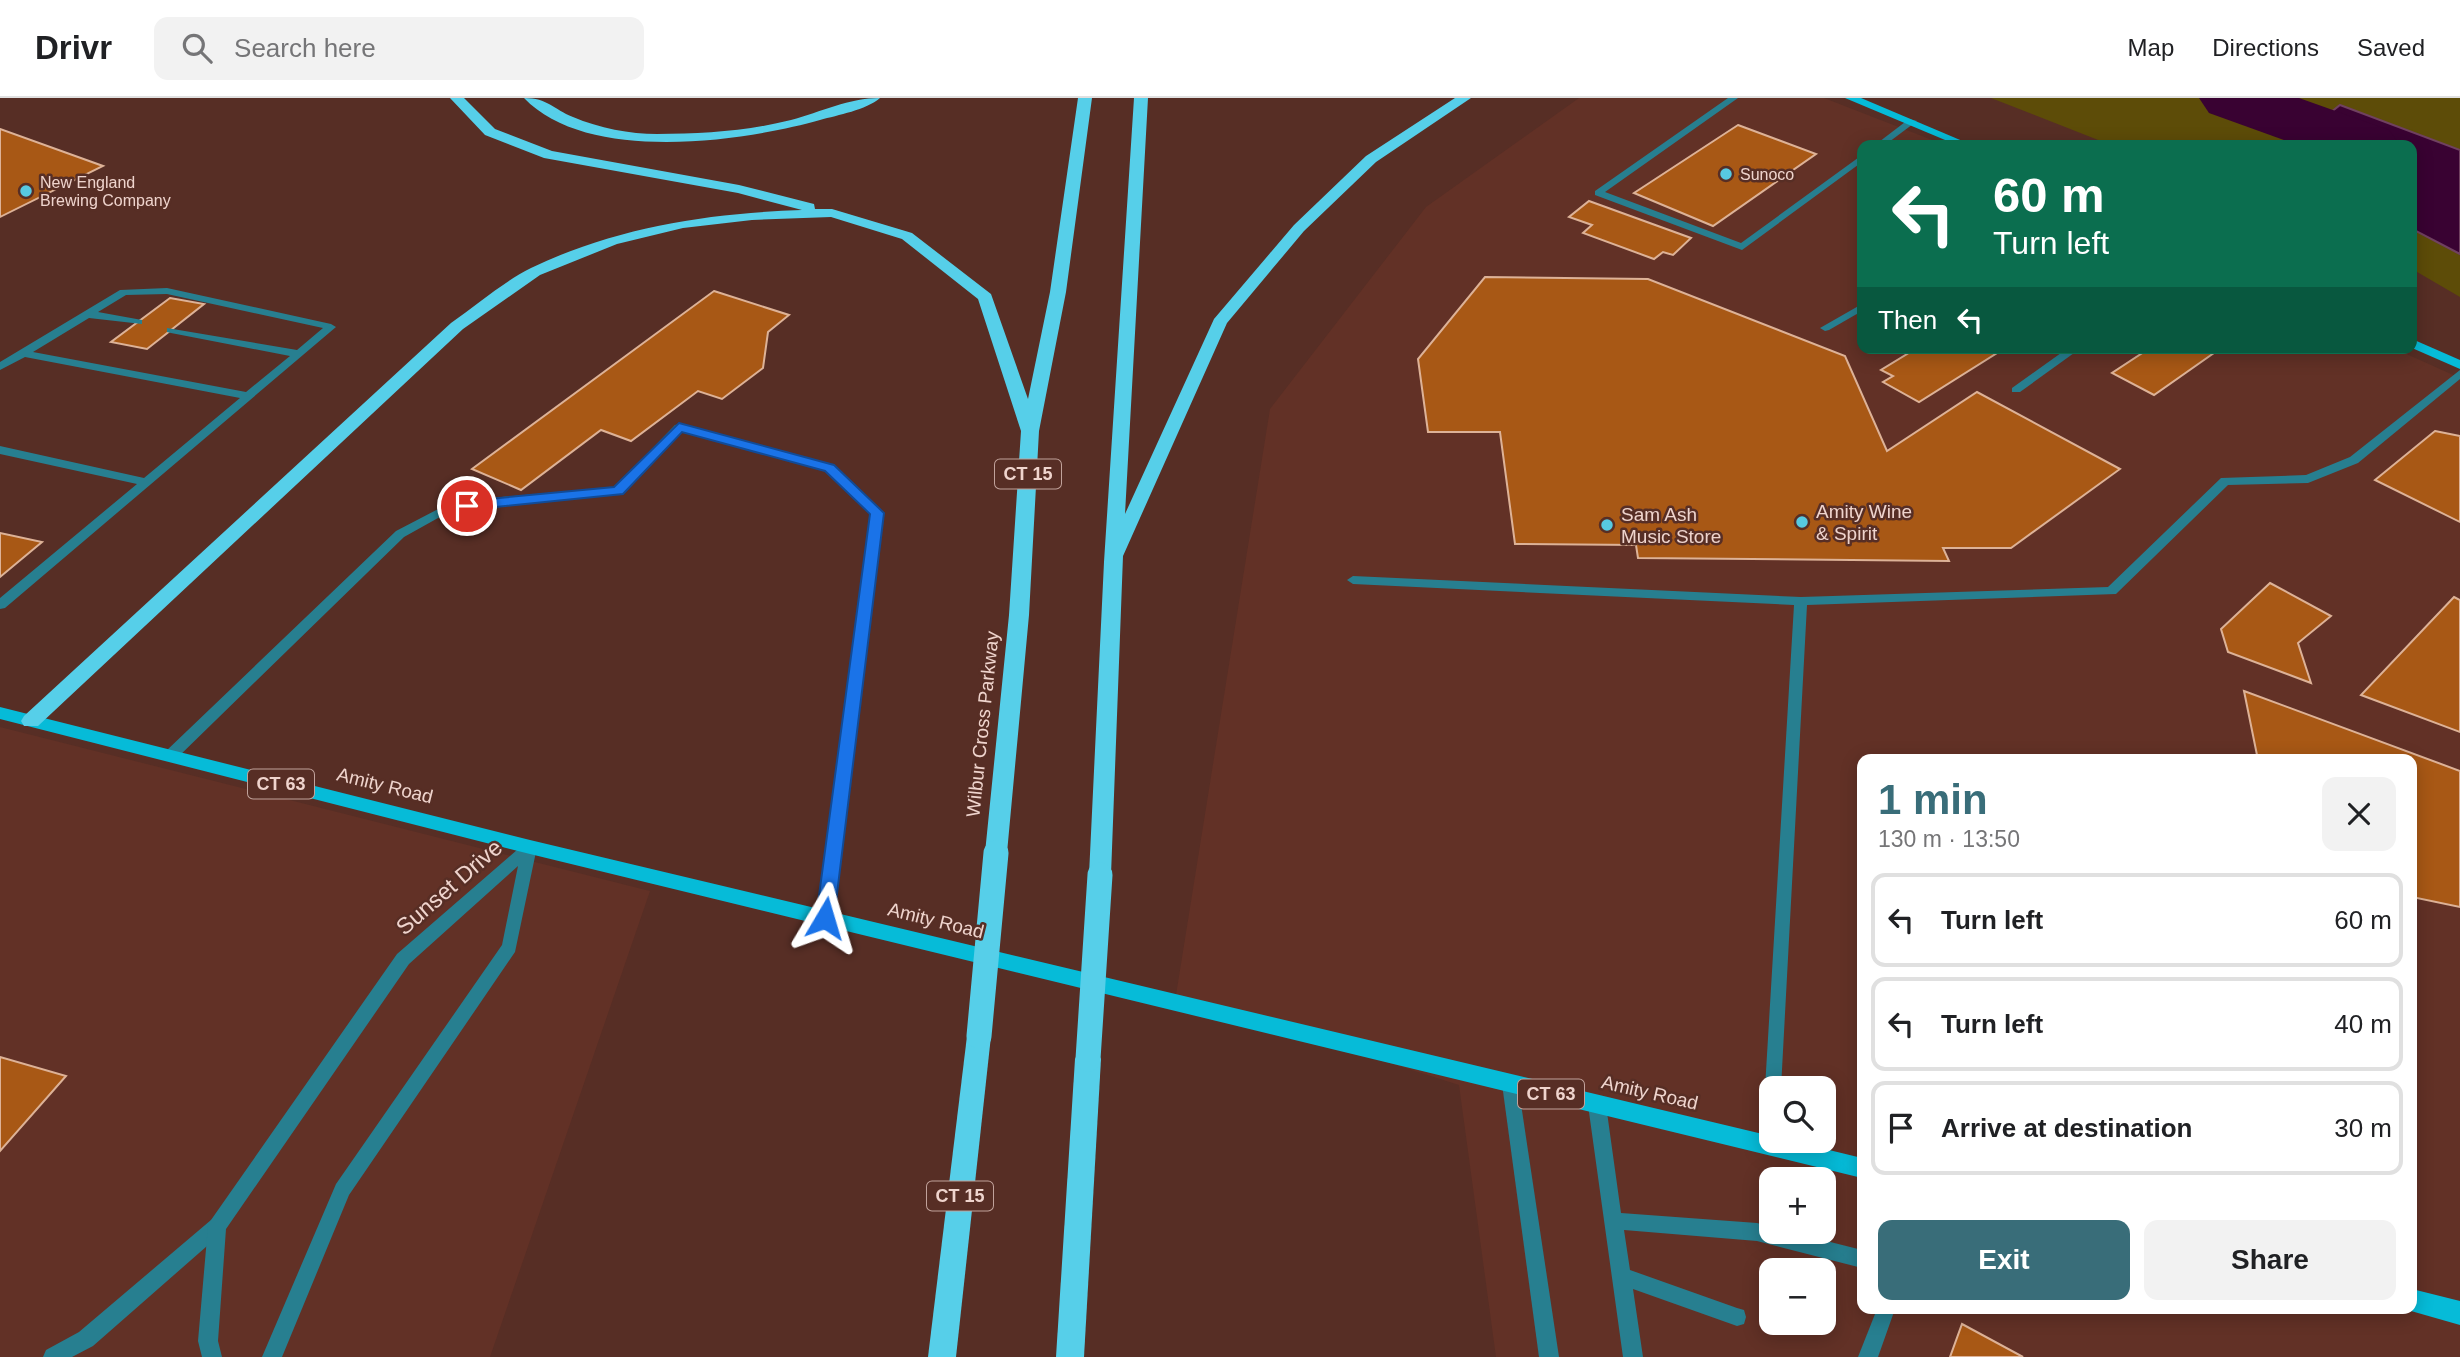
<!DOCTYPE html>
<html lang="en">
<head>
<meta charset="utf-8">
<style>
  body { margin:0; font-family:Arial,sans-serif; background:#f2f2f2; color:#202124; height:100vh; display:flex; flex-direction:column; font-size:26px; white-space:nowrap }
  * { box-sizing:border-box; margin:0 }
  p { font-size:23px; color:#757577 }
  .icon { flex:none; width:38px; height:38px; fill:none; stroke:currentColor; stroke-width:2; stroke-linecap:round; stroke-linejoin:round }
  .map { position:relative; flex:1; overflow:hidden }
  .sheet { position:absolute; left:1857px; top:656px; width:560px; height:560px; display:flex; flex-direction:column; background:#fff; border-radius:14px; box-shadow:0 4px 18px #0003 }
  .sheet>* { flex:none }
  .guide { position:absolute; left:1857px; top:42px; width:560px; height:214px; border-radius:14px; box-shadow:0 4px 18px #0003; background:#0b6e4f; color:#fff; overflow:hidden }
  .controls { position:absolute; left:1759px; top:978px; display:grid; gap:14px }
  .controls a { display:grid; place-items:center; width:77px; height:77px; border-radius:14px; background:#fff; box-shadow:0 4px 18px #0003; font-size:35px }
  .pin { position:absolute; display:grid; place-items:center; width:60px; height:60px; color:#fff; margin:-30px; border:4px solid #fff; border-radius:50%; box-shadow:0 2px 7px #0007 }
  .me { position:absolute; width:77px; margin:-38px; rotate:7deg; stroke-linejoin:round; filter:drop-shadow(0 0 5px #0008) }
  .turn { display:flex; align-items:center; gap:24px; height:147px; padding:0 21px; font-size:32px }
  .turn .icon { width:91px; height:91px; stroke-width:2.5 }
  .turn b { display:block; font-size:49px; line-height:60px }
  .then { display:flex; align-items:center; height:66px; padding:0 21px; background:#0003; gap:14px; font-size:26px }
  .round { display:grid; place-items:center; flex:none; width:74px; height:74px; border-radius:14px; background:#f2f2f2 }
  .overview { display:flex; align-items:center; justify-content:space-between; height:119px; padding:0 21px }
  h1 { font-size:42px; font-weight:600; line-height:52px; color:#396d79 }
  .primary-button { display:flex; gap:14px; margin-top:auto; padding:14px 21px }
  .primary-button a { flex:1; height:80px; border-radius:14px; background:#396d79; color:#fff; font-size:28px; font-weight:600; line-height:80px; text-align:center }
  .primary-button a+a { background:#f2f2f2; color:#202124 }
  ul { padding:0; list-style:none }
  li { display:flex; align-items:center; gap:21px; height:94px; margin:0 14px 10px; padding:0 7px; border:4px solid #e0e0e0; border-radius:14px }
  li div { flex:1 }
  li b { display:block; font-size:26px }
  li em { font-style:normal }
  header { display:flex; align-items:center; gap:42px; box-sizing:border-box; height:98px; padding:0 35px; background:#fff; border-bottom:2px solid #e0e0e0 }
  header strong { font-size:33px }
  nav { display:flex; gap:38px; margin-inline-start:auto; font-size:24px }
  .search { width:490px; height:63px; background:#f2f2f2; display:flex; align-items:center; gap:18px; box-sizing:border-box; padding:0 24px; border-radius:14px; color:#757577; font-size:26px }
  .map>svg:first-child { display:block }
</style>
</head>
<body>
<header>
<strong>Drivr</strong>
<div class="search"><svg class="icon" aria-label="search" viewBox="0 0 24 24"><circle cx="10" cy="10" r="6"/><path d="M15 15l6 6"/></svg>Search here</div>
<nav><a>Map</a><a>Directions</a><a>Saved</a></nav>
</header>
<div class="map">
<svg width="2460" height="1259" viewBox="0 0 2460 1259">
  <rect width="100%" height="100%" fill="#572e25"/>
  <g fill="#623126" fill-rule="evenodd">
    <path d="M1579,0H1824L1945,47H1862V250H2393L2460,280V1259H1496L1459,987L1176,897L1270,311L1426,109ZM1862,662H2412V1211H1862ZM1771,990H1824V1043H1771ZM1771,1082H1824V1134H1771ZM1771,1172H1824V1225H1771Z"/>
    <polygon points="0,629 650,793 490,1259 0,1259"/>
  </g>
  <polygon fill="#5d4c08" points="1991,0 2460,0 2460,199 2412,171 2412,47 2111,47"/>
  <polygon fill="#390232" stroke="#704160" stroke-width="2" points="2340,7 2460,52 2460,156 2412,131 2412,47 2290,47"/>
  <g fill="none" stroke-linecap="round" stroke-linejoin="round">
    <polygon fill="#390232" fill-rule="evenodd" points="2199,0 2299,0 2389,32 2400,47 2298,47 2209,15"/>
  </g>
  <g fill="#a85815" stroke="#ddb297" stroke-width="2">
    <polygon points="1738,27 1816,56 1713,128 1634,95"/>
    <polygon points="0,31 103,68 0,119"/>
    <polygon points="1589,103 1691,140 1673,157 1663,154 1654,161 1583,135 1592,127 1569,119"/>
    <polygon points="1485,179 1648,181 1845,258 1887,353 1977,294 2120,371 2011,450 1943,450 1949,463 1638,460 1636,447 1515,446 1500,334 1428,334 1418,261"/>
    <polygon points="714,193 789,217 768,234 763,270 722,301 698,293 631,343 601,332 521,392 472,371"/>
    <polygon points="170,200 204,206 147,251 111,244"/>
    <polygon points="1917,250 2005,250 1919,304 1883,284 1893,278 1881,272"/>
    <polygon points="2150,250 2221,250 2154,297 2112,275"/>
    <polygon points="2435,333 2460,338 2460,424 2375,382"/>
    <polygon points="0,435 42,444 0,479"/>
    <polygon points="2270,485 2331,518 2298,545 2311,585 2228,554 2221,531"/>
    <polygon points="2454,499 2460,502 2460,634 2361,597"/>
    <polygon points="2244,593 2460,673 2460,809 2412,799 2412,662 2258,662"/>
    <polygon points="0,959 66,978 0,1053"/>
    <polygon points="1962,1226 2023,1259 1950,1259"/>
  </g>
  <g fill="none" stroke-linecap="round" stroke-linejoin="round">
    <g fill="#277f90" fill-rule="evenodd">
      <polygon points="1728,0 1738,0 1605,94 1741,145 1862,57 1862,64 1742,152 1595,97 1595,93"/>
      <polygon points="1909,21 1917,23 1885,47 1875,47"/>
      <path d="M167,190L331,226L336,229L5,510L0,511V500L137,386L0,356V348L144,380L240,300L25,259L0,272V264L120,192ZM167,196L323,230L297,252L167,230V234L171,235L290,258L246,294L33,254L89,220L142,226V222L98,214L126,197Z"/>
      <polygon points="1862,206 1862,213 1829,232 1825,233 1820,230"/>
      <polygon points="2068,250 2081,250 2020,294 2012,294 2012,290"/>
      <polygon points="2460,272 2460,281 2358,365 2308,385 2228,387 2116,496 1807,507 1781,990 1771,990 1771,997 1767,995 1765,990 1794,507 1353,486 1347,482 1353,478 1801,499 2108,489 2221,380 2306,377 2350,359"/>
      <polygon points="679,326 834,367 883,415 830,825 825,826 820,825 817,820 871,416 826,373 681,334 622,396 490,408 447,415 404,439 175,662 165,662 163,658 165,654 396,433 444,408 490,400 615,389 675,327"/>
      <polygon points="1510,978 1516,981 1518,986 1559,1259 1539,1259 1502,986 1504,981"/>
      <polygon points="1597,999 1603,1002 1606,1007 1621,1115 1757,1125 1771,1129 1771,1134 1791,1134 1862,1152 1862,1170 1757,1143 1624,1132 1630,1172 1737,1210 1744,1212 1746,1219 1744,1226 1737,1228 1633,1191 1643,1259 1623,1259 1588,1007 1591,1002"/>
      <path d="M1771,1017V1043H1779L1776,1054L1770,1056L1764,1054C1760,1044 1761,1029 1765,1019Z"/>
      <polygon points="217,1119 223,1122 226,1128 223,1134 93,1248 72,1259 43,1259 46,1252 79,1234 211,1122"/>
      <polygon points="1877,1211 1895,1211 1878,1259 1858,1259"/>
    </g>
    <polygon fill="#277f90" fill-rule="evenodd" points="530,743 535,745 537,749 515,854 349,1097 282,1259 262,1259 336,1086 502,847 518,768 409,866 226,1131 218,1243 222,1259 202,1259 198,1243 208,1128 211,1122 397,856 525,745"/>
    <g fill="#06bbd8" fill-rule="evenodd">
      <polygon points="1845,0 1861,0 1972,47 1957,47"/>
      <polygon points="2412,241 2460,262 2460,271 2412,250"/>
      <polygon points="0,609 530,742 1771,1038 1771,1043 1792,1043 1862,1060 1862,1080 530,756 0,621"/>
      <polygon points="2412,1191 2460,1203 2460,1227 2404,1211 2412,1211"/>
    </g>
    <g fill="#56cfe9" fill-rule="evenodd">
      <path d="M450,0H464L495,31L552,53L739,87L814,106L815,111H832L912,135L991,196L1028,301L1050,194L1078,0H1092L1066,194L1039,333L1029,517L1007,755L1004,761L996,764L988,761L985,755L1009,517L1021,333L978,201L902,141L831,119L752,122L683,130L617,146L540,177L463,231L38,628H24L21,623L24,618L451,225C477,207 503,184 531,170C616,129 709,115 802,112L738,95L544,60L485,37Z"/>
      <path d="M524,0C548,0 553,11 573,19C599,30 630,36 657,36C703,36 747,33 791,22C821,14 849,0 880,0C866,12 838,17 820,22C742,44 587,66 524,0Z"/>
      <polygon points="1134,0 1148,0 1125,416 1214,221 1294,127 1366,58 1455,0 1471,0 1376,64 1304,133 1227,225 1123,458 1111,777 1108,784 1100,786 1092,784 1089,777 1104,464"/>
      <polygon points="979,927 988,930 991,938 956,1259 928,1259 967,938 970,930"/>
      <polygon points="1088,950 1097,953 1101,961 1084,1259 1056,1259 1075,961 1079,953"/>
    </g>
    <g stroke="#56cfe9" stroke-width="25">
      <polyline points="979,938 996,755"/>
      <polyline points="1088,961 1100,777"/>
    </g>
  </g>
  <polygon fill="#1a73e8" stroke="#114b97" stroke-width="2" points="679,325 834,367 884,415 834,820 825,828 816,820 870,416 825,373 682,334 623,396 467,412 460,408 467,403 614,389"/>
  <g fill="#57c9e1" stroke="#572e25" stroke-width="2.5">
    <circle cx="1726" cy="76" r="7"/>
    <circle cx="26" cy="93" r="7"/>
    <circle cx="1802" cy="424" r="7"/>
    <circle cx="1607" cy="427" r="7"/>
  </g>
  <g text-anchor="middle" stroke-width="5" stroke-linejoin="round" paint-order="stroke">
    <g font-size="16" fill="#efd4cd" stroke="#572e25" text-anchor="start">
      <text x="1740" y="82">Sunoco</text>
      <text x="40" y="90">New England<tspan x="40" dy="18">Brewing Company</tspan></text>
    </g>
    <g fill="#572e25" stroke="#c1a29b" stroke-width="2">
      <rect x="995" y="361.5" width="66" height="29" rx="5"/>
      <rect x="248" y="671.5" width="66" height="29" rx="5"/>
      <rect x="1518" y="981.5" width="66" height="29" rx="5"/>
      <rect x="927" y="1083.5" width="66" height="29" rx="5"/>
    </g>
    <g font-size="18" font-weight="bold" fill="#efd4cd">
      <text x="1028" y="382">CT 15</text>
      <text x="281" y="692">CT 63</text>
      <text x="1551" y="1002">CT 63</text>
      <text x="960" y="1104">CT 15</text>
    </g>
    <g font-size="19" fill="#efd4cd" stroke="#572e25" text-anchor="start">
      <text x="1816" y="420">Amity Wine<tspan x="1816" dy="22">&amp; Spirit</tspan></text>
      <text x="1621" y="423">Sam Ash<tspan x="1621" dy="22">Music Store</tspan></text>
    </g>
    <g font-size="19" fill="#efd4cd" stroke="#572e25">
      <text transform="translate(982 626) rotate(-84)" y="7">Wilbur Cross Parkway</text>
      <text transform="translate(385 687) rotate(14)" y="7">Amity Road</text>
      <text transform="translate(936 822) rotate(14)" y="7">Amity Road</text>
      <text transform="translate(1650 994) rotate(13)" y="7">Amity Road</text>
    </g>
    <g font-size="23" fill="#efd4cd" stroke="#572e25">
      <text transform="translate(449 789) rotate(-41)" y="8">Sunset Drive</text>
    </g>
  </g>
</svg>
<div class="controls">
<a><svg class="icon" aria-label="search" viewBox="0 0 24 24"><circle cx="10" cy="10" r="6"/><path d="M15 15l6 6"/></svg></a>
<a>+</a>
<a>−</a>
</div>
<div class="pin" style="left:467px;top:408px;background:#d93025"><svg class="icon" aria-label="arrive" viewBox="0 0 24 24"><path d="M6 21V4h12l-3 4 3 4H6"/></svg></div>
<svg class="me" style="left:825px;top:820px" viewBox="-20 -20 40 40"><path d="M0-17L14 15 0 8-14 15z" fill="#1a73e8" stroke="#fff" stroke-width="4"/></svg>
<div class="guide">
<div class="turn"><svg class="icon" aria-label="left" viewBox="0 0 24 24"><path d="M17 20v-9H6M10 6l-5 5 5 5"/></svg><div><b>60 m</b>Turn left</div></div>
<div class="then">Then<svg class="icon" aria-label="left" viewBox="0 0 24 24"><path d="M17 20v-9H6M10 6l-5 5 5 5"/></svg></div>
</div>
<section class="sheet">
<div class="overview"><div><h1>1 min</h1><p>130 m · 13:50</p></div><a class="round"><svg class="icon" aria-label="close" viewBox="0 0 24 24"><path d="M6 6l12 12M18 6L6 18"/></svg></a></div>
<ul>
<li><svg class="icon" aria-label="left" viewBox="0 0 24 24"><path d="M17 20v-9H6M10 6l-5 5 5 5"/></svg><div><b>Turn left</b></div><em>60 m</em></li>
<li><svg class="icon" aria-label="left" viewBox="0 0 24 24"><path d="M17 20v-9H6M10 6l-5 5 5 5"/></svg><div><b>Turn left</b></div><em>40 m</em></li>
<li><svg class="icon" aria-label="arrive" viewBox="0 0 24 24"><path d="M6 21V4h12l-3 4 3 4H6"/></svg><div><b>Arrive at destination</b></div><em>30 m</em></li>
</ul>
<div class="primary-button"><a>Exit</a><a>Share</a></div>
</section>
</div>
</body>
</html>
